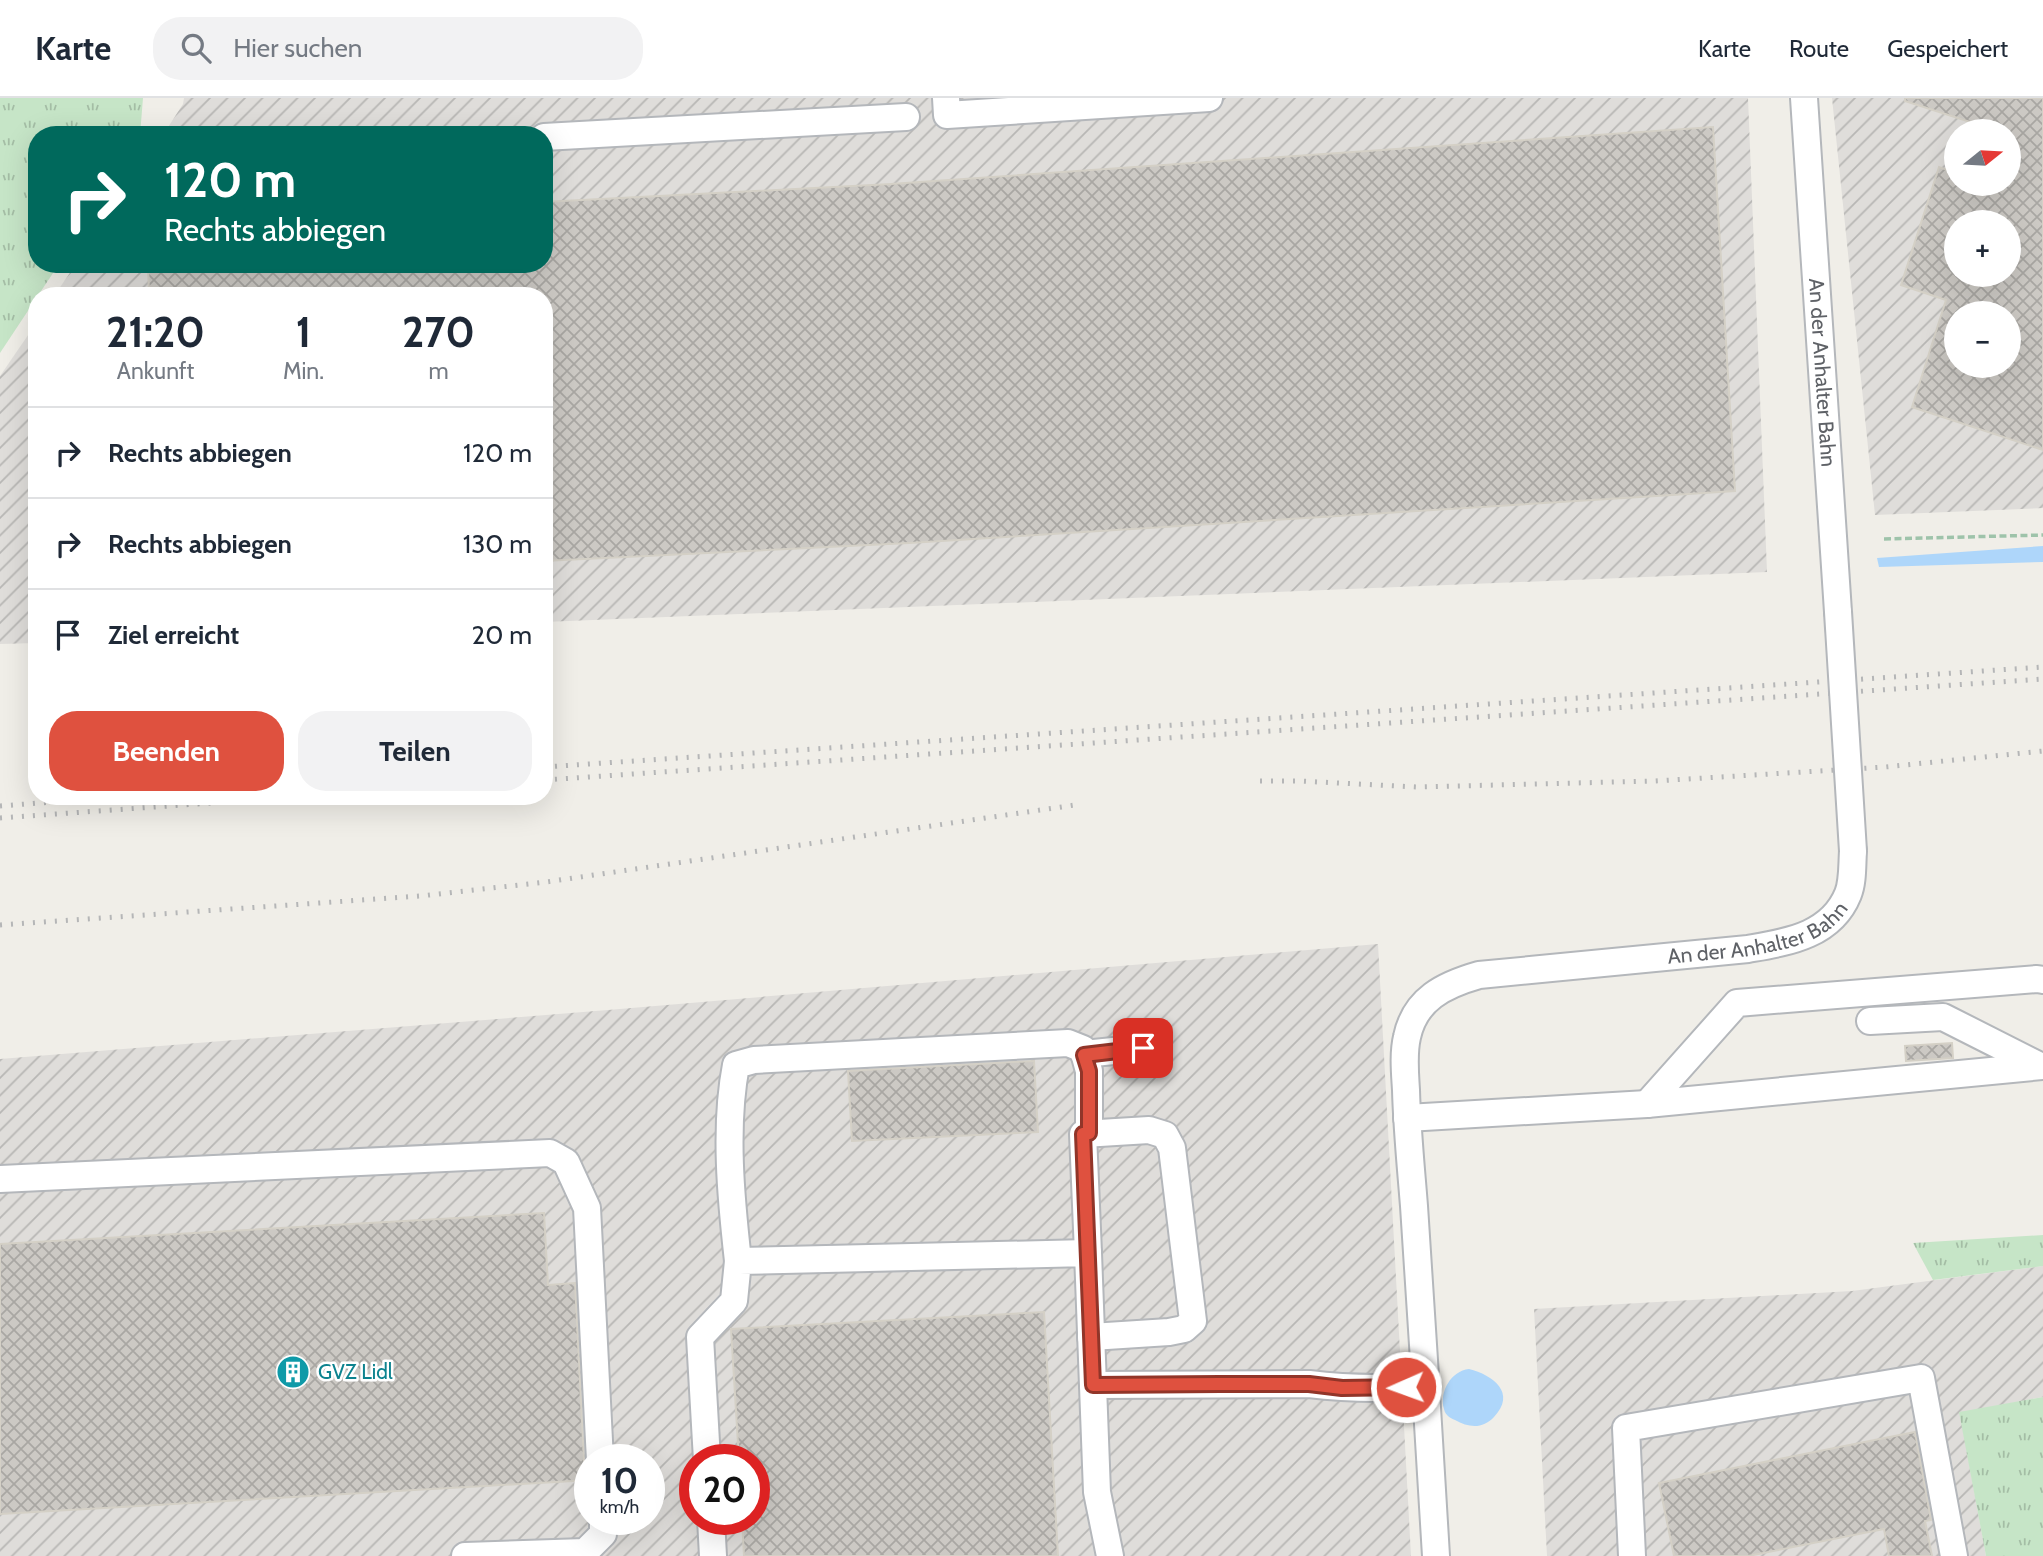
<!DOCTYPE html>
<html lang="de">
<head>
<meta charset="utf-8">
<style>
  body { margin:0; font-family:Cabin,sans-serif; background:#f2f2f3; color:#1f2937; height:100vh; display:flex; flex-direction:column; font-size:26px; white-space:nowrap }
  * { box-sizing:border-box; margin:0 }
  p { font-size:23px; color:#747a83 }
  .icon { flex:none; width:38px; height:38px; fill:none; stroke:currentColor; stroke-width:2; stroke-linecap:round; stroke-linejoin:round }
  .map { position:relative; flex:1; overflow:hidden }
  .side { position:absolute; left:28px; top:189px; width:525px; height:518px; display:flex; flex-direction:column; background:#fff; border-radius:28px; box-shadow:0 7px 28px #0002 }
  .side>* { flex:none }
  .banner { position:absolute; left:28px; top:28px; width:525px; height:147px; border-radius:28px; box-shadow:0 7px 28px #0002; background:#00695c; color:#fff; overflow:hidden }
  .needle { width:46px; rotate:72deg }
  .controls { position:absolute; left:1944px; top:21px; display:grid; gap:14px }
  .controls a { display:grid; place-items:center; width:77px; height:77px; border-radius:50%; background:#fff; box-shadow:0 7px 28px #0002; font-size:35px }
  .speed { position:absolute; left:574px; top:1346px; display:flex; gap:14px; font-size:35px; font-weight:700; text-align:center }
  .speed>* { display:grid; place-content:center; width:91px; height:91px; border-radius:50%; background:#fff; box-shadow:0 7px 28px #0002; line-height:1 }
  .speed small { font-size:18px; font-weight:400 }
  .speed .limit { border:10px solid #d22; background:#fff; color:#111 }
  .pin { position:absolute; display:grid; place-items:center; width:60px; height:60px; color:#fff; margin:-30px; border-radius:14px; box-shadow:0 4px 10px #0006 }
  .me { position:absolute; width:77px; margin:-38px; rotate:268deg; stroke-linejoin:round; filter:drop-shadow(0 0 5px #0008) }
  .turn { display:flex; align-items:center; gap:24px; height:147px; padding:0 21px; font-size:32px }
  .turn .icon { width:91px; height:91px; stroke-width:2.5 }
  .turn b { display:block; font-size:49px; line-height:60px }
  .eta { display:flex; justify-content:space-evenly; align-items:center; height:119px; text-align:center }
  .eta b { font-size:42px; font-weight:800; line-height:49px }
  .cta { display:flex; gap:14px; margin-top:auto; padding:14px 21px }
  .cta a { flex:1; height:80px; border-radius:28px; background:#df513f; color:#fff; font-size:28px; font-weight:800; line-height:80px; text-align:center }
  .cta a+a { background:#f2f2f3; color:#1f2937 }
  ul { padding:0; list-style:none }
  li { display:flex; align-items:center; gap:21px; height:91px; padding:0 21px; border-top:2px solid #e0e1e3 }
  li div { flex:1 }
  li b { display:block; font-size:26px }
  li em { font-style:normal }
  header { display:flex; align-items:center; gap:42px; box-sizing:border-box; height:98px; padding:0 35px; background:#fff; border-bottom:2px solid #e0e1e3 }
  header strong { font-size:33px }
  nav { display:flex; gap:38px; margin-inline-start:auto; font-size:24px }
  .search { width:490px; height:63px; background:#f2f2f3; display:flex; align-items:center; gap:18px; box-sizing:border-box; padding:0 24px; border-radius:28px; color:#747a83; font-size:26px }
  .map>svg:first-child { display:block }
</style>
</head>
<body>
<header>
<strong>Karte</strong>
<div class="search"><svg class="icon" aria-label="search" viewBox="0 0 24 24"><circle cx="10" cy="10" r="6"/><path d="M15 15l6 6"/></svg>Hier suchen</div>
<nav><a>Karte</a><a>Route</a><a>Gespeichert</a></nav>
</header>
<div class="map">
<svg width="2043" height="1458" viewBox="0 0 2043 1458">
  <defs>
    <pattern id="industrial-furrows" width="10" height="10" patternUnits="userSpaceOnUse" patternTransform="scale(1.75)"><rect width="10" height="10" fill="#dfddda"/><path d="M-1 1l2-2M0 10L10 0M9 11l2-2" fill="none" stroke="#b8b7b5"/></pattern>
    <pattern id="grass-tufts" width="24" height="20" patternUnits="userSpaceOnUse" patternTransform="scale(1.75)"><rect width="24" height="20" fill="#c6e5c7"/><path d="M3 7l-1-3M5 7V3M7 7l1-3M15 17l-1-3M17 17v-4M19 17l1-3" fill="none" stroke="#a4bda5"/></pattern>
    <pattern id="building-cross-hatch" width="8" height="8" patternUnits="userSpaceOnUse" patternTransform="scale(1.75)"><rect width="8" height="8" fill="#ccc9c4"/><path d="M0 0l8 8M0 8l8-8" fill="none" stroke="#a9a7a3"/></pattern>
  </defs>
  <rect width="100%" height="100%" fill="#f0eee8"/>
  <g fill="url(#industrial-furrows)" fill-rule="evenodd">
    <polygon points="184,0 1748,0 1767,474 544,524 544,198 54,198 76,166 544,166 544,37 163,37 183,6"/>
    <path d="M1832,0H2043V410L1875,417ZM1956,33H2009V86H1956ZM1956,124H2009V177H1956ZM1956,215H2009V268H1956Z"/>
    <polygon points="37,224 37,545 0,546 0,278"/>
    <path d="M1378,846L1411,1458H0V961L608,912ZM590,1362H649V1421H590ZM695,1362H754V1421H695Z"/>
    <polygon points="2043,1168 2043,1299 1960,1315 1986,1458 1547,1458 1534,1211 1852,1193"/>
  </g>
  <g fill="url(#grass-tufts)">
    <polygon points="0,0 143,0 140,37 37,37 37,166 59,166 0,255"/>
    <polygon points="2043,1137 2043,1168 1933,1182 1913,1145"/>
    <polygon points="2043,1299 2043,1458 1986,1458 1959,1314"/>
  </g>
  <g fill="#aed6fa">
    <polygon points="2043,448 2043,464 1879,469 1877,460"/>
    <path d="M1469,1271C1493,1277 1517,1295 1494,1319C1483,1331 1469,1330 1455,1322C1450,1320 1445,1317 1444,1311C1439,1294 1451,1273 1469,1271Z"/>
  </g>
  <g fill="url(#building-cross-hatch)" stroke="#d4d0c6" stroke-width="2" fill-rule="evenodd">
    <path d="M1905,0H2043V352L1912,309L1946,202L1901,187L1939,69L1956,75V86H2009V33H1998L1905,3ZM1956,124H2009V177H1956ZM1956,215H2009V268H1956Z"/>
    <polygon points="1713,29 1735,393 909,445 544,463 544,198 149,198 148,166 544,166 544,104 891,86"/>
    <polygon points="1952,945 1953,960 1906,963 1905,948"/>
    <polygon points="1034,963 1038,1034 852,1043 848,973"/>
    <polygon points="544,1115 548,1187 575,1185 584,1363 590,1373 590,1382 0,1416 0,1146"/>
    <polygon points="1044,1214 1058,1458 744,1458 742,1421 754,1421 754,1362 739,1362 731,1231"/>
    <polygon points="1915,1334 1931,1422 1925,1423 1932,1458 1889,1458 1884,1431 1748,1458 1674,1458 1659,1385"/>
  </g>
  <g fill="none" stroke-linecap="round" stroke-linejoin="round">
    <defs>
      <g id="minor">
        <polyline points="946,0 947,17 1209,0"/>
        <path id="s1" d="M1804,0L1838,514"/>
        <polyline points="544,39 906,19"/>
        <polyline points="1870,923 1943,919 2040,968"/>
        <polyline points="1084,956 1143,950"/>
        <polyline points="1647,1006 1737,905 2037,881 2043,882"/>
        <polyline points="1407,1020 1647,1006 2043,968"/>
        <polyline points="0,1081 550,1055 566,1064 587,1110 600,1362"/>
        <polyline points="1088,1155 1083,1036 1149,1032 1165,1037 1172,1050 1193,1223 1184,1231 1169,1234 1091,1239"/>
        <path d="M738,1163C731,1101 724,1029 736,967L754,962L1068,945L1083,951L1089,973V1035"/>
        <path d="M1093,1287L1309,1286C1349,1291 1387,1291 1427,1288"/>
        <polyline points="707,1362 700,1239 734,1203 738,1163 1088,1155 1097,1394 1110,1458"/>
        <polyline points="711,1421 713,1458"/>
        <polyline points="465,1458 585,1454 603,1436 603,1421"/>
        <path id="s2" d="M1436,1458C1429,1341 1422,1225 1414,1108C1411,1070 1407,1031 1406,992C1405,975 1403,956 1407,939C1415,901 1444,887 1479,877L1748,851C1787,844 1831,838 1848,796C1853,784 1852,767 1853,753"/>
        <polyline points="1632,1458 1626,1330 1921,1280 1954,1458"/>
      </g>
    </defs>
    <use href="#minor" stroke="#b4b7bb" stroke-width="30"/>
    <polyline stroke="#9ec3aa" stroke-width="3.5" stroke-dasharray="7 3.5" stroke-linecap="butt" points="1884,441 2043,437"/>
    <use href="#minor" stroke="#fff" stroke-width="26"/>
    <g stroke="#b5b6b7" stroke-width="5" stroke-dasharray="2 9" stroke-linecap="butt">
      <polyline points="544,669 2043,569"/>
      <polyline points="544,682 2043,581"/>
      <polyline points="1260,683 1299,683 1417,689 1655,683 1885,669 2043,653"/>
      <polyline points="0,708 132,698"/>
      <polyline points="0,720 309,698"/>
      <polyline points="0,827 420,798 546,784 1075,707"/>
    </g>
    <defs>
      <polyline id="minor-bridge" points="1838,514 1853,753"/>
    </defs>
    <use href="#minor-bridge" stroke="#b4b7bb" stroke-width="30" stroke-linecap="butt"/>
    <use href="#minor-bridge" stroke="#fff" stroke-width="26"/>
  </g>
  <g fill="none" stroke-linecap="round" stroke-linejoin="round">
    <defs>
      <polyline id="route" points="1143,950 1084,957 1089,973 1089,1035 1083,1036 1093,1287 1220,1286 1309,1286 1342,1290 1406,1289"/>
    </defs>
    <use href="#route" stroke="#913529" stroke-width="18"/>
    <use href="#route" stroke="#df513f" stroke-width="12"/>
  </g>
  <defs>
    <symbol id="building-disc" viewBox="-11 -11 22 22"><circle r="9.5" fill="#0f9aa8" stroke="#fff"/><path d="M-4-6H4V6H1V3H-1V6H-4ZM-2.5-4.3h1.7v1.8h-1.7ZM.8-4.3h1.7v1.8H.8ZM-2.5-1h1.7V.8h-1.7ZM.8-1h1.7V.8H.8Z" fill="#fff"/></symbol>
  </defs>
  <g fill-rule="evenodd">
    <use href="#building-disc" x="274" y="1255" width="38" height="38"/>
  </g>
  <g text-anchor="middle" stroke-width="5" stroke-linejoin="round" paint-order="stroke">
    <g font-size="21" fill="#5f6267" stroke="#fff">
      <text dy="7" stroke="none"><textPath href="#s1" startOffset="275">An der Anhalter Bahn</textPath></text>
      <text dy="7" stroke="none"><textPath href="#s2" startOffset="905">An der Anhalter Bahn</textPath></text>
    </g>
    <g font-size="21" fill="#0d838f" stroke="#fff" text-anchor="start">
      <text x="318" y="1281">GVZ Lidl</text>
    </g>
  </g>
</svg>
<div class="controls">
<a><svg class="needle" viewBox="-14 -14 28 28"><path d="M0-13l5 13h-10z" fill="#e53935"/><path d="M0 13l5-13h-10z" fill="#747a83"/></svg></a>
<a>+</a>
<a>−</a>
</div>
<div class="speed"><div>10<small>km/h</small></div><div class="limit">20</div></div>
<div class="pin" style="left:1143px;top:950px;background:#d93025"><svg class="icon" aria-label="arrive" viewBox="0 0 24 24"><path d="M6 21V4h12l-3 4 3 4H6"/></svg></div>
<svg class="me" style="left:1406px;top:1289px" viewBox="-20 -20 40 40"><circle r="17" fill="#df513f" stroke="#fff" stroke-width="3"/><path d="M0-11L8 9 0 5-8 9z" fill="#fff"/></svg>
<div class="banner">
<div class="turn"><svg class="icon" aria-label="right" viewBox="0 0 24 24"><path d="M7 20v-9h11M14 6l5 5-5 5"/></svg><div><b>120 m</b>Rechts abbiegen</div></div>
</div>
<section class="side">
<div class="eta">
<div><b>21:20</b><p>Ankunft</p></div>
<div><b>1</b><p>Min.</p></div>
<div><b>270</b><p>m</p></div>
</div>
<ul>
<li><svg class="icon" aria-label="right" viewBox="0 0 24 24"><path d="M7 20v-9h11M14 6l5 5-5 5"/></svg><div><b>Rechts abbiegen</b></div><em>120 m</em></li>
<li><svg class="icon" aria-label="right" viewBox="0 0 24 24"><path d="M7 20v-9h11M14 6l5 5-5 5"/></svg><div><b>Rechts abbiegen</b></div><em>130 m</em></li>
<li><svg class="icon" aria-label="arrive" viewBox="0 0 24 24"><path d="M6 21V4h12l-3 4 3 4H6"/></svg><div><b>Ziel erreicht</b></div><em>20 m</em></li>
</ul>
<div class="cta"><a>Beenden</a><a>Teilen</a></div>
</section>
</div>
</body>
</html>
